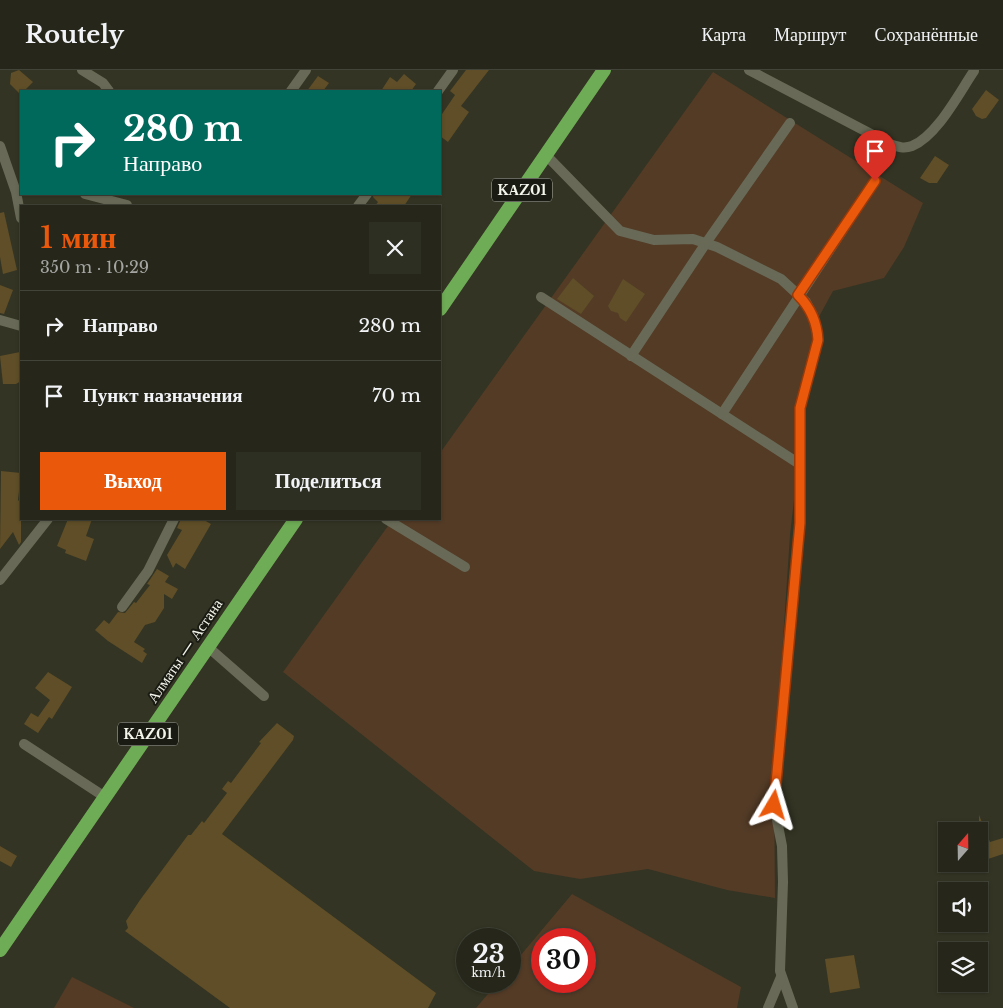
<!DOCTYPE html>
<html lang="ru">
<head>
<meta charset="utf-8">
<style>
  body { margin:0; font-family:"Libre Baskerville",serif; background:#2e2f23; color:#f1f3f6; height:100vh; display:flex; flex-direction:column; font-size:19px; white-space:nowrap }
  * { box-sizing:border-box; margin:0 }
  p { font-size:16px; color:#a4a5a2 }
  .icon { flex:none; width:28px; height:28px; fill:none; stroke:currentColor; stroke-width:2; stroke-linecap:round; stroke-linejoin:round }
  .map { position:relative; flex:1; overflow:hidden }
  .drawer { position:absolute; left:20px; top:135px; width:421px; height:315px; display:flex; flex-direction:column; background:#26271a; border-radius:0px; box-shadow:0 1px 4px #0004,0 0 0 1px #424439 }
  .drawer>* { flex:none }
  .top-card { position:absolute; left:20px; top:20px; width:421px; height:105px; border-radius:0px; box-shadow:0 1px 4px #0004,0 0 0 1px #424439; background:#00695c; color:#fff; overflow:hidden }
  .needle { width:32px; rotate:20deg }
  .controls { position:absolute; left:938px; top:752px; display:grid; gap:10px }
  .controls a { display:grid; place-items:center; width:50px; height:50px; border-radius:0px; background:#26271a; box-shadow:0 1px 4px #0004,0 0 0 1px #424439; font-size:25px }
  .speed { position:absolute; left:456px; top:858px; display:flex; gap:10px; font-size:25px; font-weight:700; text-align:center }
  .speed>* { display:grid; place-content:center; width:65px; height:65px; border-radius:50%; background:#26271a; box-shadow:0 1px 4px #0004,0 0 0 1px #424439; line-height:1 }
  .speed small { font-size:12px; font-weight:400 }
  .speed .limit { border:8px solid #d22; background:#fff; color:#111 }
  .pin { position:absolute; display:grid; place-items:center; width:42px; height:42px; color:#fff; margin:-51px -21px; border-radius:50% 50% 50% 0; rotate:-45deg; box-shadow:0 0 5px #0007 }
  .pin .icon { rotate:45deg }
  .me { position:absolute; width:55px; margin:-28px; rotate:7deg; stroke-linejoin:round; filter:drop-shadow(0 0 4px #0008) }
  .turn { display:flex; align-items:center; gap:18px; height:105px; padding:0 20px; font-size:22px }
  .turn .icon { width:65px; height:65px; stroke-width:2.5 }
  .turn b { display:block; font-size:35px; line-height:42px }
  .round { display:grid; place-items:center; flex:none; width:52px; height:52px; border-radius:0px; background:#2e2f23 }
  .summary { display:flex; align-items:center; justify-content:space-between; height:85px; padding:0 20px }
  h1 { font-size:30px; font-weight:600; line-height:38px; color:#ea580c }
  .button { display:flex; gap:10px; margin-top:auto; padding:10px 20px }
  .button a { flex:1; height:58px; border-radius:0px; background:#ea580c; color:#fff; font-size:20px; font-weight:600; line-height:58px; text-align:center }
  .button a+a { background:#2e2f23; color:#f1f3f6 }
  ul { padding:0; list-style:none }
  li { display:flex; align-items:center; gap:15px; height:70px; padding:0 20px; border-top:1px solid #424439 }
  li div { flex:1 }
  li b { display:block; font-size:19px }
  li em { font-style:normal }
  header { display:flex; align-items:center; gap:30px; box-sizing:border-box; height:70px; padding:0 25px; background:#26271a; border-bottom:1px solid #424439 }
  header strong { font-size:24px }
  nav { display:flex; gap:28px; margin-inline-start:auto; font-size:18px }
  .map>svg:first-child { display:block }
</style>
</head>
<body>
<header>
<strong>Routely</strong>
<nav><a>Карта</a><a>Маршрут</a><a>Сохранённые</a></nav>
</header>
<div class="map">
<svg width="1003" height="938" viewBox="0 0 1003 938">
  <rect width="100%" height="100%" fill="#333423"/>
  <g fill="#533b26" fill-rule="evenodd">
    <polygon points="713,2 923,133 904,177 884,208 833,221 814,256 790,465 774,705 775,828 727,820 648,799 580,809 534,801 283,602 393,449 440,449 440,383"/>
    <path d="M572,824L741,917L737,938H476L499,911H510V898ZM542,869H585V911H542Z"/>
    <polygon points="72,907 134,938 54,938"/>
  </g>
  <g fill="#5f4e27">
    <polygon points="19,0 33,12 24,21 21,21 21,25 10,14 11,3"/>
    <polygon points="466,0 489,0 461,36 469,42 448,72 440,66 440,47 455,25 450,21"/>
    <polygon points="404,4 416,14 411,21 381,21 390,7 397,12"/>
    <polygon points="318,6 329,13 323,21 307,21"/>
    <polygon points="986,20 999,30 986,48 982,49 976,46 972,39"/>
    <polygon points="935,86 949,95 937,113 929,113 920,108"/>
    <polygon points="374,124 412,124 404,136 375,136 378,132 373,127"/>
    <polygon points="4,142 17,200 3,204 0,187 0,143"/>
    <polygon points="573,208 594,226 581,244 557,229"/>
    <polygon points="623,209 645,224 626,252 620,248 618,243 611,241 608,236"/>
    <polygon points="0,215 13,220 4,244 0,243"/>
    <polygon points="20,282 21,311 16,314 3,314 0,286"/>
    <polygon points="1,401 21,403 18,430 21,433 21,472 19,475 13,462 0,479"/>
    <polygon points="68,449 92,449 86,466 94,469 86,491 65,483 66,480 57,476"/>
    <polygon points="181,449 202,449 211,454 185,499 176,493 173,498 167,485 182,460 177,458"/>
    <polygon points="157,499 169,506 165,512 178,519 172,529 164,524 164,538 155,552 145,555 134,572 145,579 143,581 147,584 142,593 108,571 95,560 104,550 109,554 118,542 125,543 134,532 136,533 150,515 147,514"/>
    <polygon points="48,602 72,617 52,649 49,647 38,663 24,654 31,643 38,647 50,630 35,618"/>
    <polygon points="277,653 294,666 293,670 222,764 436,923 428,938 230,938 125,861 128,858 126,851 140,830 188,765 191,765 202,751 204,753 227,723 222,719 228,711 231,713 261,673 259,672"/>
    <polygon points="979,745 990,772 1003,768 1003,784 979,792"/>
    <polygon points="0,776 17,786 11,797 0,791"/>
    <polygon points="854,885 860,918 830,923 825,889"/>
  </g>
  <g fill="none" stroke-linecap="round" stroke-linejoin="round">
    <g stroke="#686a57" stroke-width="10">
      <polyline points="82,0 103,13 109,21"/>
      <path d="M749,0L890,74C898,77 904,79 912,76C937,66 959,23 974,1"/>
      <polyline points="291,21 306,0"/>
      <polyline points="438,21 453,0"/>
      <polyline points="0,76 16,122 21,148"/>
      <polyline points="546,85 620,161 654,170 693,169 717,177 781,209 806,232 813,245 817,259 818,270 800,338 800,453 774,735 782,776 783,812 780,901 793,938"/>
      <polyline points="85,124 127,135"/>
      <polyline points="358,136 367,124"/>
      <polyline points="541,227 801,395"/>
      <polyline points="0,250 21,256"/>
      <polyline points="631,286 706,173 790,53"/>
      <polyline points="722,344 875,111"/>
      <polyline points="386,449 465,497"/>
      <polyline points="0,510 48,449"/>
      <polyline points="122,537 148,501 174,449"/>
      <polyline points="208,577 264,626"/>
      <polyline points="24,674 105,727"/>
      <polyline points="768,938 781,907"/>
    </g>
    <g stroke="#6eac56" stroke-width="14">
      <polyline points="440,239 604,0"/>
      <polyline points="0,880 296,449"/>
    </g>
  </g>
  <g fill="none" stroke-linecap="round" stroke-linejoin="round">
    <defs>
      <path id="route" d="M774,735L800,453V338L818,270C817,252 811,238 798,225L875,111"/>
    </defs>
    <use href="#route" stroke="#983908" stroke-width="12"/>
    <use href="#route" stroke="#ea580c" stroke-width="9"/>
  </g>
  <g text-anchor="middle" stroke-width="4" stroke-linejoin="round" paint-order="stroke">
    <g fill="#1a1b13" stroke="#b3b4aa" stroke-width="1">
      <rect x="492" y="108.5" width="60" height="23" rx="4"/>
      <rect x="118" y="652.5" width="60" height="23" rx="4"/>
    </g>
    <g font-size="14" font-weight="bold" fill="#f4f5eb">
      <text x="522" y="125">KАZ01</text>
      <text x="148" y="669">KАZ01</text>
    </g>
    <g font-size="15" fill="#f4f5eb" stroke="#1a1b13">
      <text transform="translate(185 581) rotate(-56)" y="5">Алматы — Астана</text>
    </g>
  </g>
</svg>
<div class="controls">
<a><svg class="needle" viewBox="-14 -14 28 28"><path d="M0-13l5 13h-10z" fill="#e53935"/><path d="M0 13l5-13h-10z" fill="#a4a5a2"/></svg></a>
<a><svg class="icon" aria-label="sound" viewBox="0 0 24 24"><path d="M4 9h4l5-4v14l-5-4H4zM17 9q2 3 0 6"/></svg></a>
<a><svg class="icon" aria-label="layers" viewBox="0 0 24 24"><path d="M12 4l9 5-9 5-9-5zM3 14l9 5 9-5"/></svg></a>
</div>
<div class="speed"><div>23<small>km/h</small></div><div class="limit">30</div></div>
<div class="pin" style="left:875px;top:111px;background:#d93025"><svg class="icon" aria-label="arrive" viewBox="0 0 24 24"><path d="M6 21V4h12l-3 4 3 4H6"/></svg></div>
<svg class="me" style="left:774px;top:735px" viewBox="-20 -20 40 40"><path d="M0-17L14 15 0 8-14 15z" fill="#ea580c" stroke="#fff" stroke-width="4"/></svg>
<div class="top-card">
<div class="turn"><svg class="icon" aria-label="right" viewBox="0 0 24 24"><path d="M7 20v-9h11M14 6l5 5-5 5"/></svg><div><b>280 m</b>Направо</div></div>
</div>
<section class="drawer">
<div class="summary"><div><h1>1 мин</h1><p>350 m · 10:29</p></div><a class="round"><svg class="icon" aria-label="close" viewBox="0 0 24 24"><path d="M6 6l12 12M18 6L6 18"/></svg></a></div>
<ul>
<li><svg class="icon" aria-label="right" viewBox="0 0 24 24"><path d="M7 20v-9h11M14 6l5 5-5 5"/></svg><div><b>Направо</b></div><em>280 m</em></li>
<li><svg class="icon" aria-label="arrive" viewBox="0 0 24 24"><path d="M6 21V4h12l-3 4 3 4H6"/></svg><div><b>Пункт назначения</b></div><em>70 m</em></li>
</ul>
<div class="button"><a>Выход</a><a>Поделиться</a></div>
</section>
</div>
</body>
</html>
